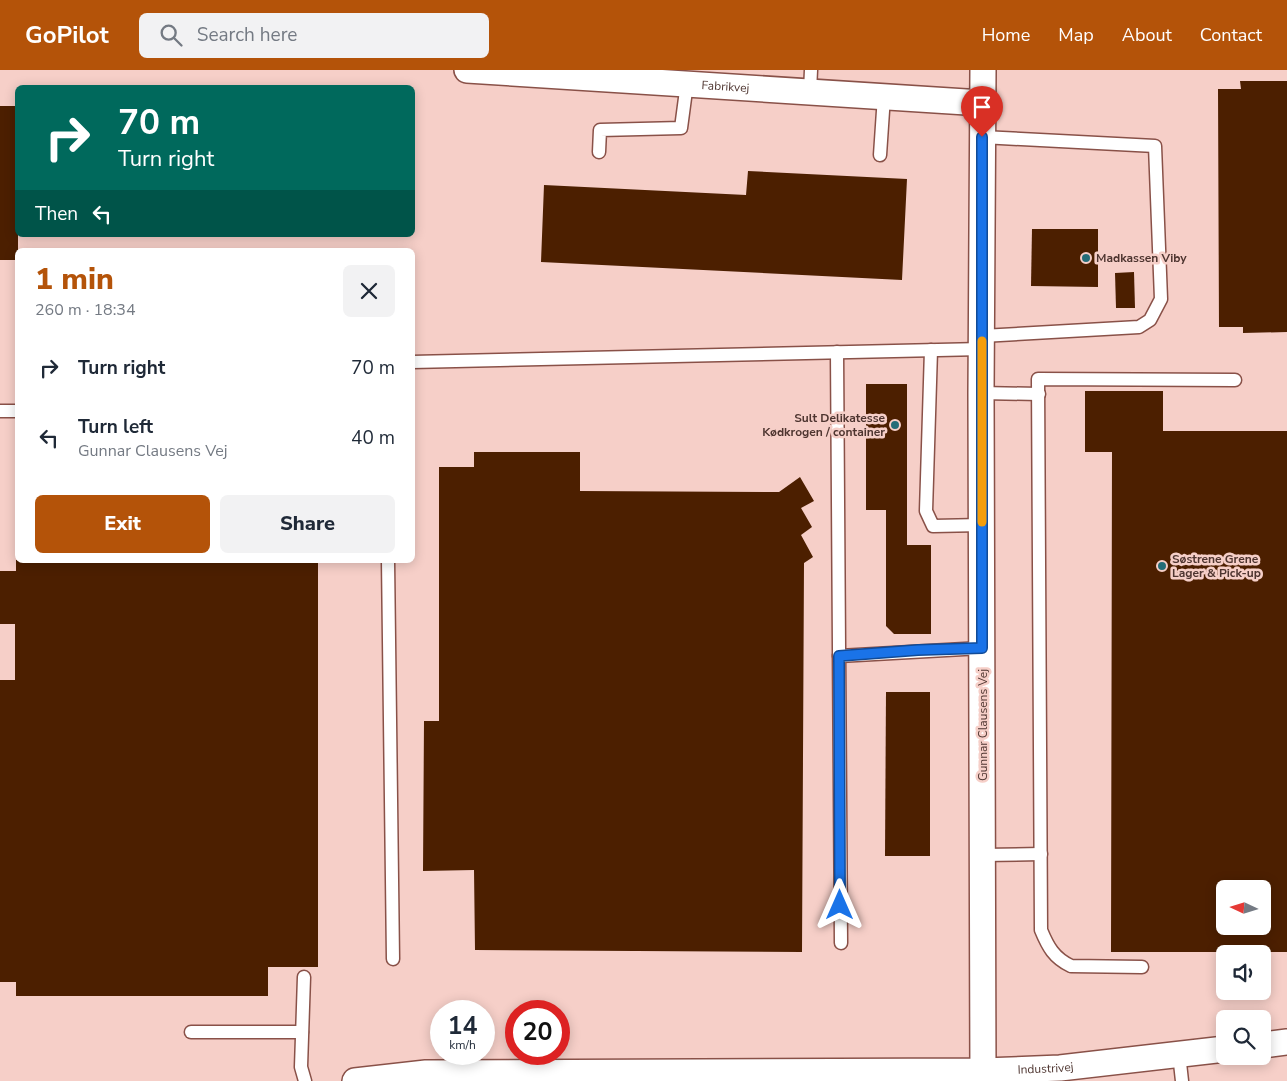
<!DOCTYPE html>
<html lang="en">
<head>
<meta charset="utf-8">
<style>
  body { margin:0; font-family:"Nunito Sans",sans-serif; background:#f2f2f3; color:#1f2937; height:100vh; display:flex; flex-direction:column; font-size:19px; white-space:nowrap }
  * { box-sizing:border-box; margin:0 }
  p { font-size:16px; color:#747a83 }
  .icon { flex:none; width:28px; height:28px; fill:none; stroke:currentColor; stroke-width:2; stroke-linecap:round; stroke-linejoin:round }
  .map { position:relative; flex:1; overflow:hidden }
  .sheet { position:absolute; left:15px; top:178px; width:400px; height:315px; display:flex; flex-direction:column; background:#fff; border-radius:8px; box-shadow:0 2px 12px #0003 }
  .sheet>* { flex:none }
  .guide { position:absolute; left:15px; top:15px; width:400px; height:152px; border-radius:8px; box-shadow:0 2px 12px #0003; background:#00695c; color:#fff; overflow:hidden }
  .needle { width:32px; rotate:274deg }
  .buttons { position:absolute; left:1216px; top:810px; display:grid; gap:10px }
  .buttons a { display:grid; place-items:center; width:55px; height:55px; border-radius:8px; background:#fff; box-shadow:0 2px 12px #0003; font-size:25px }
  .speed { position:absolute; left:430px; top:930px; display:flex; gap:10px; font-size:25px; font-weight:700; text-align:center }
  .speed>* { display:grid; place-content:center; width:65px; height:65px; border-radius:50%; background:#fff; box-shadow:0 2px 12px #0003; line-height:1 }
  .speed small { font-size:12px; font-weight:400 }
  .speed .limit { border:8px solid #d22; background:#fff; color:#111 }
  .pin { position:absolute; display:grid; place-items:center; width:42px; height:42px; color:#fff; margin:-51px -21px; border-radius:50% 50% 50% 0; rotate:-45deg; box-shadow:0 0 5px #0007 }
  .pin .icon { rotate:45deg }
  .me { position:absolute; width:55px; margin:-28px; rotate:0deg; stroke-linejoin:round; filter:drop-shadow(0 0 4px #0008) }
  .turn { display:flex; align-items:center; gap:18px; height:105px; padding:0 20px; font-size:22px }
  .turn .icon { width:65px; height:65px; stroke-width:2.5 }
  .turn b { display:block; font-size:35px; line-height:42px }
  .then { display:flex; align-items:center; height:48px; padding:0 20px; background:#0003; gap:10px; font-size:19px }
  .round { display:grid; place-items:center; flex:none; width:52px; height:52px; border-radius:8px; background:#f2f2f3 }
  .summary { display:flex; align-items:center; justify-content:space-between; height:85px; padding:0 20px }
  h1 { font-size:30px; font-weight:800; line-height:38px; color:#b45309 }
  .cta { display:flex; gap:10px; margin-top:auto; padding:10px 20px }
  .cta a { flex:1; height:58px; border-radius:8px; background:#b45309; color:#fff; font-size:20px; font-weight:800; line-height:58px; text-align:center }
  .cta a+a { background:#f2f2f3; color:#1f2937 }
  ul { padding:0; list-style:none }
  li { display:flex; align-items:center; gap:15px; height:70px; padding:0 20px }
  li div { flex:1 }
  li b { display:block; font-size:19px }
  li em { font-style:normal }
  header { display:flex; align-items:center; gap:30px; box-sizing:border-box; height:70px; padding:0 25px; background:#b45309; color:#fff }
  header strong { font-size:24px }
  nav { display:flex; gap:28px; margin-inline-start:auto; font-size:18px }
  .search { width:350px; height:45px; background:#f2f2f3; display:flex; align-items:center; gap:12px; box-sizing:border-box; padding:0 18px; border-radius:8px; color:#747a83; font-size:19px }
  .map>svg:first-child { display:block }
</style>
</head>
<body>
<header>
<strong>GoPilot</strong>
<div class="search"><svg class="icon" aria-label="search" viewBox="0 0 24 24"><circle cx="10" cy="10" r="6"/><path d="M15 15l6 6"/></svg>Search here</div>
<nav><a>Home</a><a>Map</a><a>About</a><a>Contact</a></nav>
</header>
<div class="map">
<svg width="1287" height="1011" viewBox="0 0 1287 1011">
  <rect width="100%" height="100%" fill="#f6cfc8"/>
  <g fill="#4c1f00" fill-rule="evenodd">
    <polygon points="1240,11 1287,11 1287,262 1243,263 1243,257 1219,257 1218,19 1241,19"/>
    <rect x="0" y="36" width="18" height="154"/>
    <polygon points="748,101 907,109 902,210 541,192 544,115 746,125"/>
    <polygon points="1032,159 1098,159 1098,217 1031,216"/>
    <polygon points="1134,202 1135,238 1116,238 1115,203"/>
    <polygon points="866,314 907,314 907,475 931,475 931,564 894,564 886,556 886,440 866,440"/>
    <path d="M1085,321H1163V361H1287V882H1111L1112,382H1085ZM1225,819H1262V856H1225Z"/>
    <polygon points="474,382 580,382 580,421 779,422 800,407 814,431 801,438 812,457 801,465 813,487 804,493 802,882 475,880 474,800 423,801 424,651 439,651 439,397 474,397"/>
    <polygon points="16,490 318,490 318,897 268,897 268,926 16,926 16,912 0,912 0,610 15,610 15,554 0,554 0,501 16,501"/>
    <polygon points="886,622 930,622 930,786 885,786"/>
  </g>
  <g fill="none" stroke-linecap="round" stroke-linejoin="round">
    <defs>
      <g id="lane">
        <polyline points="810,21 811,0"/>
        <polyline points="599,82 600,60 681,58 687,13"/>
        <polyline points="880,85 884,26"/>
        <polyline points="982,266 1139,257 1150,250 1161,229 1155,76 982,67"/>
        <polyline points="931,280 926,441 933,456 982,455"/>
        <polyline points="837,282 841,873"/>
        <polyline points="412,292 982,279"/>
        <polyline points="981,323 1039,324"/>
        <polyline points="0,341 18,341"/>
        <polyline points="388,490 393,889"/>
        <polyline points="839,586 982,578"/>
        <polyline points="983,785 1041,784"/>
        <path d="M1142,897L1071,896C1054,888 1048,877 1041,860L1038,309L1235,310"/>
        <polyline points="304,907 301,997 305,1011"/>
        <polyline points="191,962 302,962"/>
        <polyline points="1179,984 1182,1011"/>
      </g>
      <g id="street">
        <path id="s1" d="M467,0L982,33"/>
        <polyline points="1262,975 1287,972"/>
        <path id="s2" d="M355,1011L426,1003L983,1001L1060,998L1225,979"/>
        <polyline points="983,1011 981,323 983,0"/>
      </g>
    </defs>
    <use href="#lane" stroke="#895148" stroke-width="15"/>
    <use href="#street" stroke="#895148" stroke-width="28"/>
    <use href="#lane" stroke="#fff" stroke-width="12"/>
    <use href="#street" stroke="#fff" stroke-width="25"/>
  </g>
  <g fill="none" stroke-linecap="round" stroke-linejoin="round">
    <defs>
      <polyline id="route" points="840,835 839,586 918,580 982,578 982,67"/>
    </defs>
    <use href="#route" stroke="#114b97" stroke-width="12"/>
    <use href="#route" stroke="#1a73e8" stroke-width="9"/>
    <polyline stroke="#f59e0b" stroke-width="9" points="982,271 982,452"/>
  </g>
  <g fill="#246d78" stroke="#f6cfc8" stroke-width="2">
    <circle cx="1086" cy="188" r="5"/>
    <circle cx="895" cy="355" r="5"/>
    <circle cx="1162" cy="496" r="5"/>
  </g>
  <g text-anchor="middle" stroke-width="5" stroke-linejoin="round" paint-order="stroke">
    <g font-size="12" fill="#4e3530" stroke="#f6cfc8">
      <text dy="4" stroke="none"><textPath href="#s1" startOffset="259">Fabrikvej</textPath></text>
      <text transform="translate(983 655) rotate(-90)" y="4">Gunnar Clausens Vej</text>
      <text dy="4" stroke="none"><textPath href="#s2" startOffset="691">Industrivej</textPath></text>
    </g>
    <g font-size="12" font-weight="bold" fill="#4e3530" stroke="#f6cfc8" text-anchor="start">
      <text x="1096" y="192">Madkassen Viby</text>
      <text x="885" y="352" text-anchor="end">Sult Delikatesse<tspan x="885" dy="14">Kødkrogen / container</tspan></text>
      <text x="1172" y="493">Søstrene Grene<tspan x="1172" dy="14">Lager &amp; Pick-up</tspan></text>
    </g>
  </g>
</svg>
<div class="buttons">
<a><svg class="needle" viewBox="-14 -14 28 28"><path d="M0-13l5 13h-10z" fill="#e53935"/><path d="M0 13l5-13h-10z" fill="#747a83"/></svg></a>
<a><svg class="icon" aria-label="sound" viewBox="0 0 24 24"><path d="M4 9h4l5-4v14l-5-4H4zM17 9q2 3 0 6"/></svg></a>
<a><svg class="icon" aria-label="search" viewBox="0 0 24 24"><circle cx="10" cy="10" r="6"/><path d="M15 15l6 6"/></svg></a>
</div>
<div class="speed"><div>14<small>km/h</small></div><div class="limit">20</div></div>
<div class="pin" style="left:982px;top:67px;background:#d93025"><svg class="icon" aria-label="arrive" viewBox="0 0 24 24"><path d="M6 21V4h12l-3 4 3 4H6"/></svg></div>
<svg class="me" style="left:840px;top:835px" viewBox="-20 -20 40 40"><path d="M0-17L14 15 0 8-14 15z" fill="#1a73e8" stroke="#fff" stroke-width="4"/></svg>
<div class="guide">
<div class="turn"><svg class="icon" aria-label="right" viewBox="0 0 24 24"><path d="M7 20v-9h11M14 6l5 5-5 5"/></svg><div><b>70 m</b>Turn right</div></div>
<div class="then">Then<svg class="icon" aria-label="left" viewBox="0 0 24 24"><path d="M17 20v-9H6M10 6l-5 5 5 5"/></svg></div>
</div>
<section class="sheet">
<div class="summary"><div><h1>1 min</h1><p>260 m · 18:34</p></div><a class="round"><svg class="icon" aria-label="close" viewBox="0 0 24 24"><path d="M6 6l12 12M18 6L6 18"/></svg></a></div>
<ul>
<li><svg class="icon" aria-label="right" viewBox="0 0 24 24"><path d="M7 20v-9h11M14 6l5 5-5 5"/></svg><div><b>Turn right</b></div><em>70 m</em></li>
<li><svg class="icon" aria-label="left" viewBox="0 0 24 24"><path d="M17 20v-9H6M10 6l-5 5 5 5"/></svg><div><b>Turn left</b><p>Gunnar Clausens Vej</p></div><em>40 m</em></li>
</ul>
<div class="cta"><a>Exit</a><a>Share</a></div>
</section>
</div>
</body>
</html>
